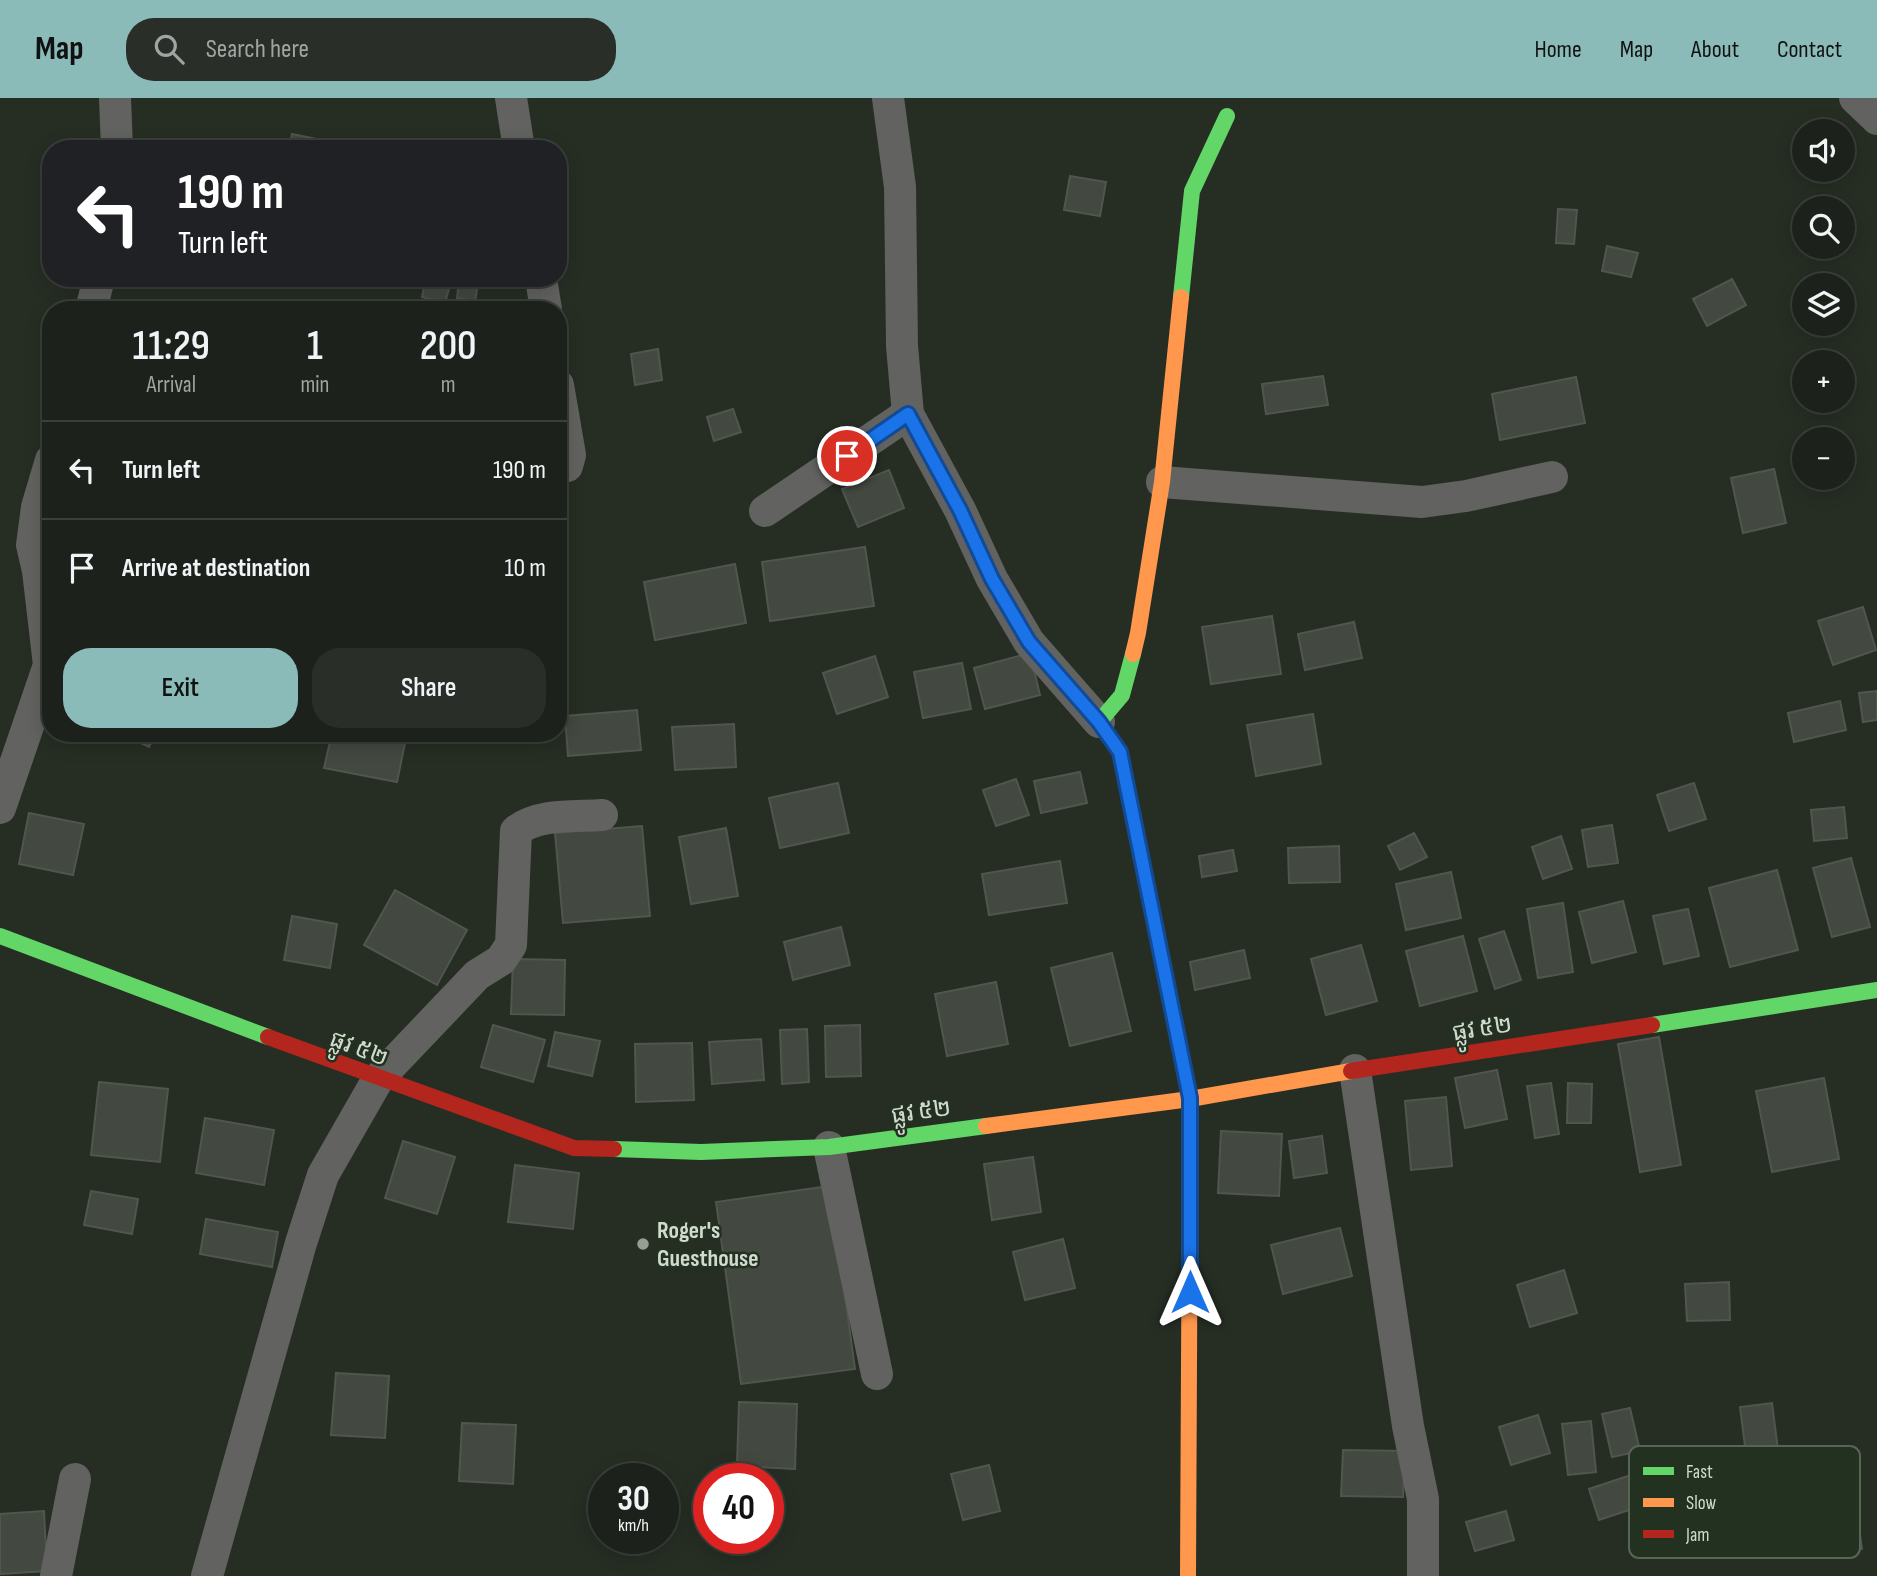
<!DOCTYPE html>
<html lang="en">
<head>
<meta charset="utf-8">
<style>
  body { margin:0; font-family:"Sofia Sans Condensed","Noto Sans Khmer",sans-serif; background:#292f28; color:#f1f3f6; height:100vh; display:flex; flex-direction:column; font-size:26px; white-space:nowrap }
  * { box-sizing:border-box; margin:0 }
  p { font-size:23px; color:#a0a4a3 }
  .icon { flex:none; width:38px; height:38px; fill:none; stroke:currentColor; stroke-width:2; stroke-linecap:round; stroke-linejoin:round }
  .map { position:relative; flex:1; overflow:hidden }
  .side { position:absolute; left:42px; top:203px; width:525px; height:441px; display:flex; flex-direction:column; background:#1c221b; border-radius:28px; box-shadow:0 4px 18px #0003,0 0 0 2px #3a3f3a }
  .side>* { flex:none }
  .hud { position:absolute; left:42px; top:42px; width:525px; height:147px; border-radius:28px; box-shadow:0 4px 18px #0003,0 0 0 2px #3a3f3a; background:#202124; color:#fff; overflow:hidden }
  .fabs { position:absolute; left:1792px; top:21px; display:grid; gap:14px }
  .fabs a { display:grid; place-items:center; width:63px; height:63px; border-radius:50%; background:#1c221b; box-shadow:0 4px 18px #0003,0 0 0 2px #3a3f3a; font-size:35px }
  .speed { position:absolute; left:588px; top:1365px; display:flex; gap:14px; font-size:35px; font-weight:700; text-align:center }
  .speed>* { display:grid; place-content:center; width:91px; height:91px; border-radius:50%; background:#1c221b; box-shadow:0 4px 18px #0003,0 0 0 2px #3a3f3a; line-height:1 }
  .speed small { font-size:18px; font-weight:400 }
  .speed .limit { border:10px solid #d22; background:#fff; color:#111 }
  .pin { position:absolute; display:grid; place-items:center; width:60px; height:60px; color:#fff; margin:-30px; border:4px solid #fff; border-radius:50%; box-shadow:0 2px 7px #0007 }
  .me { position:absolute; width:77px; margin:-38px; rotate:0deg; stroke-linejoin:round; filter:drop-shadow(0 0 5px #0008) }
  .turn { display:flex; align-items:center; gap:24px; height:147px; padding:0 21px; font-size:32px }
  .turn .icon { width:91px; height:91px; stroke-width:2.5 }
  .turn b { display:block; font-size:49px; line-height:60px }
  .eta { display:flex; justify-content:space-evenly; align-items:center; height:119px; text-align:center }
  .eta b { font-size:42px; font-weight:600; line-height:49px }
  .cta { display:flex; gap:14px; margin-top:auto; padding:14px 21px }
  .cta a { flex:1; height:80px; border-radius:28px; background:#8bbbb9; color:#111; font-size:28px; font-weight:600; line-height:80px; text-align:center }
  .cta a+a { background:#292f28; color:#f1f3f6 }
  ul { padding:0; list-style:none }
  li { display:flex; align-items:center; gap:21px; height:98px; padding:0 21px; border-top:2px solid #3a3f3a }
  li div { flex:1 }
  li b { display:block; font-size:26px }
  li em { font-style:normal }
  header { display:flex; align-items:center; gap:42px; box-sizing:border-box; height:98px; padding:0 35px; background:#8bbbb9; color:#111 }
  header strong { font-size:33px }
  nav { display:flex; gap:38px; margin-inline-start:auto; font-size:24px }
  .search { width:490px; height:63px; background:#292f28; display:flex; align-items:center; gap:18px; box-sizing:border-box; padding:0 24px; border-radius:28px; color:#a0a4a3; font-size:26px }
  .map>svg:first-child { display:block }
</style>
</head>
<body>
<header>
<strong>Map</strong>
<div class="search"><svg class="icon" aria-label="search" viewBox="0 0 24 24"><circle cx="10" cy="10" r="6"/><path d="M15 15l6 6"/></svg>Search here</div>
<nav><a>Home</a><a>Map</a><a>About</a><a>Contact</a></nav>
</header>
<div class="map">
<svg width="1877" height="1478" viewBox="0 0 1877 1478">
  <rect width="100%" height="100%" fill="#262e24"/>
  <g fill="#434841" stroke="#4f564e" stroke-width="2">
    <polygon points="292,36 342,46 342,51 289,51"/>
    <polygon points="1070,78 1106,84 1100,118 1064,112"/>
    <polygon points="1558,111 1577,112 1574,146 1556,145"/>
    <polygon points="1607,148 1638,155 1631,179 1602,173"/>
    <polygon points="426,180 452,180 445,205 422,199"/>
    <polygon points="1732,181 1746,207 1707,228 1693,201"/>
    <polygon points="459,183 478,186 475,203 457,200"/>
    <polygon points="658,251 662,282 635,287 631,256"/>
    <polygon points="1323,278 1328,307 1266,316 1262,286"/>
    <polygon points="1576,279 1585,325 1500,342 1492,296"/>
    <polygon points="733,311 741,334 714,343 707,319"/>
    <polygon points="1774,371 1786,425 1743,435 1731,380"/>
    <polygon points="889,372 904,410 858,429 842,391"/>
    <polygon points="865,449 874,508 770,523 762,464"/>
    <polygon points="735,466 746,525 655,542 644,484"/>
    <polygon points="1863,509 1876,552 1833,567 1818,523"/>
    <polygon points="1272,518 1281,576 1211,586 1202,529"/>
    <polygon points="1354,524 1362,560 1305,572 1298,536"/>
    <polygon points="1030,555 1040,597 985,611 974,570"/>
    <polygon points="875,558 888,599 837,616 823,575"/>
    <polygon points="962,565 971,611 923,620 914,574"/>
    <polygon points="1877,593 1877,622 1863,624 1859,595"/>
    <polygon points="1840,603 1846,632 1794,644 1788,615"/>
    <polygon points="637,612 641,652 568,658 565,618"/>
    <polygon points="1313,616 1321,666 1256,678 1247,627"/>
    <polygon points="734,626 736,669 675,672 672,629"/>
    <polygon points="120,635 156,635 149,649"/>
    <polygon points="332,635 383,635 406,640 397,684 324,670"/>
    <polygon points="1080,674 1087,705 1041,715 1034,683"/>
    <polygon points="1016,681 1029,717 996,728 983,692"/>
    <polygon points="838,685 849,735 780,750 769,700"/>
    <polygon points="1694,685 1706,721 1669,733 1657,697"/>
    <polygon points="1844,709 1847,740 1814,743 1811,712"/>
    <polygon points="29,715 84,726 73,777 19,766"/>
    <polygon points="1612,727 1618,765 1588,769 1582,732"/>
    <polygon points="642,728 650,818 563,825 555,735"/>
    <polygon points="726,730 738,798 691,806 679,739"/>
    <polygon points="1414,735 1427,759 1400,772 1388,748"/>
    <polygon points="1561,738 1572,771 1543,781 1532,749"/>
    <polygon points="1339,748 1340,784 1289,785 1288,750"/>
    <polygon points="1233,752 1237,773 1202,779 1199,758"/>
    <polygon points="1851,760 1870,829 1832,839 1813,770"/>
    <polygon points="1060,763 1067,805 989,817 982,776"/>
    <polygon points="1777,772 1798,852 1730,869 1709,790"/>
    <polygon points="1451,774 1461,820 1406,832 1396,786"/>
    <polygon points="395,792 467,832 437,887 364,847"/>
    <polygon points="1623,803 1636,854 1592,865 1579,814"/>
    <polygon points="1563,805 1573,874 1538,880 1527,811"/>
    <polygon points="1688,811 1699,858 1664,866 1653,818"/>
    <polygon points="292,818 337,826 330,870 284,862"/>
    <polygon points="841,829 850,867 793,882 784,844"/>
    <polygon points="1504,833 1521,882 1495,891 1479,841"/>
    <polygon points="1463,838 1477,893 1420,908 1406,853"/>
    <polygon points="1361,847 1377,903 1326,917 1311,861"/>
    <polygon points="1244,852 1250,880 1195,892 1190,864"/>
    <polygon points="1112,855 1131,933 1070,948 1051,870"/>
    <polygon points="513,861 565,862 564,917 511,916"/>
    <polygon points="996,884 1008,946 947,958 935,896"/>
    <polygon points="493,927 545,942 533,984 481,969"/>
    <polygon points="860,927 861,978 826,979 825,928"/>
    <polygon points="807,931 809,984 782,986 780,932"/>
    <polygon points="555,934 600,943 592,978 548,968"/>
    <polygon points="1659,939 1681,1067 1640,1074 1618,946"/>
    <polygon points="761,941 764,982 712,986 709,944"/>
    <polygon points="692,945 694,1002 636,1004 635,946"/>
    <polygon points="1497,972 1507,1021 1465,1030 1455,980"/>
    <polygon points="1824,980 1839,1061 1772,1074 1756,993"/>
    <polygon points="99,984 168,991 160,1064 91,1057"/>
    <polygon points="1551,985 1559,1036 1535,1040 1527,988"/>
    <polygon points="1568,985 1592,986 1591,1025 1567,1025"/>
    <polygon points="1446,999 1452,1068 1411,1072 1405,1003"/>
    <polygon points="205,1020 274,1032 264,1087 196,1075"/>
    <polygon points="1221,1033 1282,1036 1279,1098 1218,1095"/>
    <polygon points="1322,1038 1327,1075 1294,1080 1289,1043"/>
    <polygon points="403,1043 455,1059 437,1116 385,1100"/>
    <polygon points="1033,1059 1041,1114 992,1122 984,1066"/>
    <polygon points="515,1067 579,1075 573,1131 508,1124"/>
    <polygon points="830,1088 855,1271 741,1286 716,1104"/>
    <polygon points="91,1093 138,1101 132,1136 84,1127"/>
    <polygon points="206,1121 278,1134 272,1169 200,1156"/>
    <polygon points="1340,1130 1352,1178 1283,1196 1271,1147"/>
    <polygon points="1063,1141 1075,1190 1025,1202 1013,1154"/>
    <polygon points="1564,1172 1577,1215 1530,1229 1517,1187"/>
    <polygon points="1729,1184 1730,1222 1687,1223 1685,1186"/>
    <polygon points="336,1275 389,1278 385,1340 331,1337"/>
    <polygon points="739,1304 797,1306 795,1371 737,1368"/>
    <polygon points="1772,1305 1778,1352 1746,1356 1740,1309"/>
    <polygon points="1630,1310 1640,1353 1612,1359 1602,1316"/>
    <polygon points="1538,1317 1550,1355 1511,1367 1499,1329"/>
    <polygon points="1591,1323 1596,1374 1568,1377 1562,1326"/>
    <polygon points="462,1325 516,1327 513,1386 459,1383"/>
    <polygon points="1343,1352 1405,1353 1403,1399 1341,1398"/>
    <polygon points="989,1367 1000,1413 963,1422 951,1376"/>
    <polygon points="1643,1373 1653,1404 1599,1422 1589,1391"/>
    <polygon points="1853,1390 1862,1451 1804,1459 1795,1398"/>
    <polygon points="44,1413 47,1473 0,1476 0,1416"/>
    <polygon points="1506,1413 1514,1442 1475,1453 1466,1424"/>
  </g>
  <g fill="none" stroke-linecap="round" stroke-linejoin="round">
    <g stroke="#626260" stroke-width="32">
      <polyline points="115,0 117,51"/>
      <polyline points="511,0 519,51"/>
      <polyline points="888,0 900,89 902,248 908,316 960,412 992,481 1029,544 1099,624"/>
      <polyline points="1855,0 1877,21"/>
      <polyline points="541,180 546,212"/>
      <polyline points="91,212 99,180"/>
      <polyline points="558,287 570,357 567,368 558,371"/>
      <polyline points="1162,384 1422,404 1466,398 1552,379"/>
      <polyline points="765,413 908,316"/>
      <polyline points="0,710 49,567 38,473 32,447 37,409 51,362"/>
      <polyline points="1355,972 1408,1328 1423,1401 1423,1478"/>
      <polyline points="829,1049 877,1276"/>
      <polyline points="56,1478 75,1381"/>
      <path d="M207,1478L301,1145L323,1077L378,981L477,877L501,862L511,847L516,733C539,715 574,719 602,717"/>
    </g>
    <g stroke="#63d668" stroke-width="16">
      <polyline points="1181,199 1192,93 1227,18"/>
      <polyline points="1133,556 1122,597 1099,624 1120,654 1190,1001 1190,1055"/>
      <polyline points="0,838 268,939"/>
      <polyline points="1652,927 1877,892"/>
      <polyline points="614,1051 701,1054 829,1049 986,1028"/>
    </g>
    <g stroke="#ff974d" stroke-width="16">
      <polyline points="1133,556 1138,535 1162,384 1181,199"/>
      <polyline points="986,1028 1190,1001 1351,973"/>
      <polyline points="1188,1478 1190,1055"/>
    </g>
    <g stroke="#b3261e" stroke-width="16">
      <polyline points="268,939 574,1050 614,1051"/>
      <polyline points="1351,973 1652,927"/>
    </g>
  </g>
  <g fill="none" stroke-linecap="round" stroke-linejoin="round">
    <defs>
      <polyline id="route" points="847,358 908,316 960,412 992,481 1029,544 1099,624 1120,654 1190,1000 1190,1194"/>
    </defs>
    <use href="#route" stroke="#114b97" stroke-width="18"/>
    <use href="#route" stroke="#1a73e8" stroke-width="12"/>
  </g>
  <circle fill="#969e94" stroke="#233121" stroke-width="2.5" cx="643" cy="1146" r="7"/>
  <g text-anchor="middle" stroke-width="5" stroke-linejoin="round" paint-order="stroke">
    <g font-size="24" fill="#d2dad0" stroke="#233121">
      <text transform="translate(1482 930) rotate(-9)" y="8">ផ្លូវ ៥២</text>
      <text transform="translate(359 950) rotate(21)" y="8">ផ្លូវ ៥២</text>
      <text transform="translate(921 1013) rotate(-8)" y="8">ផ្លូវ ៥២</text>
    </g>
    <g font-size="24" font-weight="bold" fill="#d2dad0" stroke="#233121" text-anchor="start">
      <text x="657" y="1140">Roger's<tspan x="657" dy="28">Guesthouse</tspan></text>
    </g>
  </g>
  <rect x="1629" y="1348" width="231" height="112" rx="10" fill="#233121" stroke="#586456" stroke-width="2"/>
  <rect x="1643" y="1369" width="31" height="8" fill="#63d668"/>
  <rect x="1643" y="1400" width="31" height="9" fill="#ff974d"/>
  <rect x="1643" y="1432" width="31" height="8" fill="#b3261e"/>
  <g font-size="19" fill="#d2dad0">
    <text x="1686" y="1380">Fast</text>
    <text x="1686" y="1411">Slow</text>
    <text x="1686" y="1443">Jam</text>
  </g>
</svg>
<div class="fabs">
<a><svg class="icon" aria-label="sound" viewBox="0 0 24 24"><path d="M4 9h4l5-4v14l-5-4H4zM17 9q2 3 0 6"/></svg></a>
<a><svg class="icon" aria-label="search" viewBox="0 0 24 24"><circle cx="10" cy="10" r="6"/><path d="M15 15l6 6"/></svg></a>
<a><svg class="icon" aria-label="layers" viewBox="0 0 24 24"><path d="M12 4l9 5-9 5-9-5zM3 14l9 5 9-5"/></svg></a>
<a>+</a>
<a>−</a>
</div>
<div class="speed"><div>30<small>km/h</small></div><div class="limit">40</div></div>
<div class="pin" style="left:847px;top:358px;background:#d93025"><svg class="icon" aria-label="arrive" viewBox="0 0 24 24"><path d="M6 21V4h12l-3 4 3 4H6"/></svg></div>
<svg class="me" style="left:1190px;top:1194px" viewBox="-20 -20 40 40"><path d="M0-17L14 15 0 8-14 15z" fill="#1a73e8" stroke="#fff" stroke-width="4"/></svg>
<div class="hud">
<div class="turn"><svg class="icon" aria-label="left" viewBox="0 0 24 24"><path d="M17 20v-9H6M10 6l-5 5 5 5"/></svg><div><b>190 m</b>Turn left</div></div>
</div>
<section class="side">
<div class="eta">
<div><b>11:29</b><p>Arrival</p></div>
<div><b>1</b><p>min</p></div>
<div><b>200</b><p>m</p></div>
</div>
<ul>
<li><svg class="icon" aria-label="left" viewBox="0 0 24 24"><path d="M17 20v-9H6M10 6l-5 5 5 5"/></svg><div><b>Turn left</b></div><em>190 m</em></li>
<li><svg class="icon" aria-label="arrive" viewBox="0 0 24 24"><path d="M6 21V4h12l-3 4 3 4H6"/></svg><div><b>Arrive at destination</b></div><em>10 m</em></li>
</ul>
<div class="cta"><a>Exit</a><a>Share</a></div>
</section>
</div>
</body>
</html>
